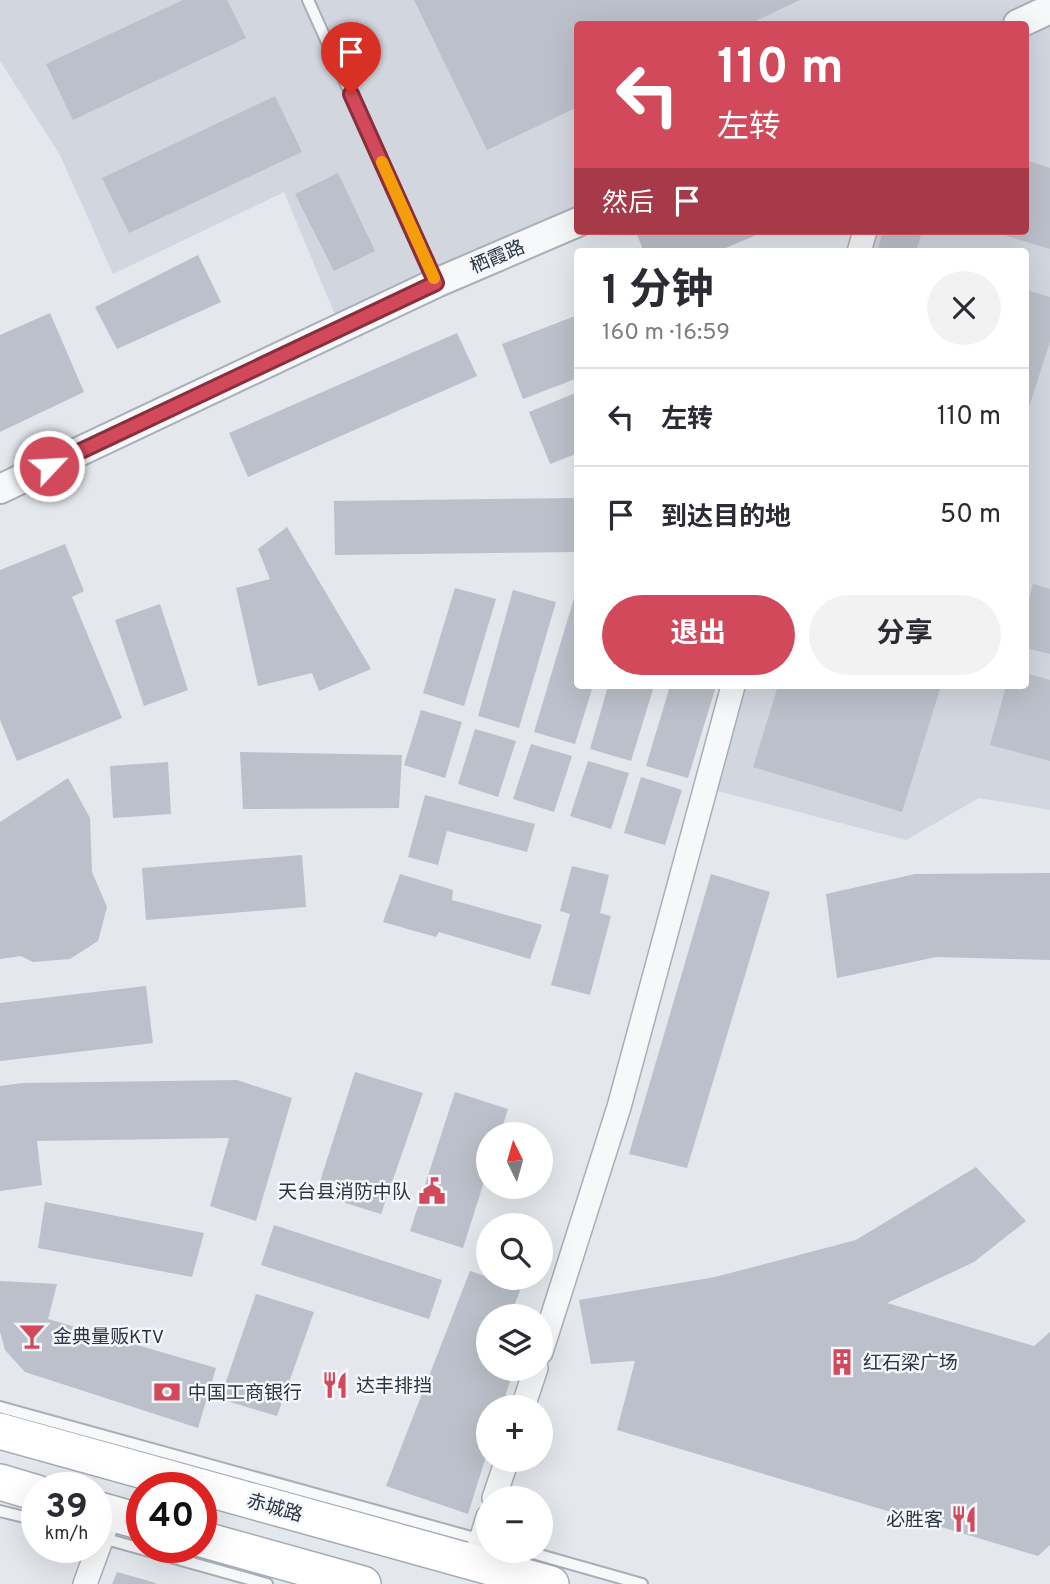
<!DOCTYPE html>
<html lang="zh">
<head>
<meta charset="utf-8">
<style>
  body { margin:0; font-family:Overpass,"Noto Sans SC",sans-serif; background:#f2f2f3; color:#2b2b33; height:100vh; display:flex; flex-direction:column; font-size:26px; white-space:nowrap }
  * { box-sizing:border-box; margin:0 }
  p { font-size:23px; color:#7c7c81 }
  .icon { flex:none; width:38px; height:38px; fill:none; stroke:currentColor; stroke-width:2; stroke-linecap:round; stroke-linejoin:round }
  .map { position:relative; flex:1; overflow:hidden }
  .drawer { position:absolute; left:574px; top:248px; width:455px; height:441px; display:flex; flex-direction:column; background:#fff; border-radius:7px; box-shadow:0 7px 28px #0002 }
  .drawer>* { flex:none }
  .banner { position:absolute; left:574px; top:21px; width:455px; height:214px; border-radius:7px; box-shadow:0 7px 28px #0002; background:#d1495b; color:#fff; overflow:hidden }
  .needle { width:46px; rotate:355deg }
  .controls { position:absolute; left:476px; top:1122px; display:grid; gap:14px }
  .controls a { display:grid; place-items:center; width:77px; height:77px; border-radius:50%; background:#fff; box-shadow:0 7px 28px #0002; font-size:35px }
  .speed { position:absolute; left:21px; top:1472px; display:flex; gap:14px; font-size:35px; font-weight:700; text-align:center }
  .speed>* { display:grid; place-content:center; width:91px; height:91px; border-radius:50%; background:#fff; box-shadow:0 7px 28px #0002; line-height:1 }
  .speed small { font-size:18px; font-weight:400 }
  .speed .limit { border:10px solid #d22; background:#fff; color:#111 }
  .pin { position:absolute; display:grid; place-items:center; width:60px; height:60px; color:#fff; margin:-72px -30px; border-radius:50% 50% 50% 0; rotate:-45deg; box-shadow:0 0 7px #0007 }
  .pin .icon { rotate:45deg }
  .me { position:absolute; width:77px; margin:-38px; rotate:65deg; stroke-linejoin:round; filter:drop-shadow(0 0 5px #0008) }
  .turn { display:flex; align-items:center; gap:24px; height:147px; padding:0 28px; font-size:32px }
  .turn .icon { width:91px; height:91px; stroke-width:2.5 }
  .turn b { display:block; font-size:49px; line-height:60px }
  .then { display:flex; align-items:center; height:66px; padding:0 28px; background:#0003; gap:14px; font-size:26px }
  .round { display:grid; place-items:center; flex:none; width:74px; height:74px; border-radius:37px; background:#f2f2f3 }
  .overview { display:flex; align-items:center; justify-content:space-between; height:119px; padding:0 28px }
  h1 { font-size:42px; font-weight:700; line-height:52px }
  .cta { display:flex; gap:14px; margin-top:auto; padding:14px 28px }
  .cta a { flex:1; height:80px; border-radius:42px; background:#d1495b; color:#fff; font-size:28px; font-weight:700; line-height:80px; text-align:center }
  .cta a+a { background:#f2f2f3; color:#2b2b33 }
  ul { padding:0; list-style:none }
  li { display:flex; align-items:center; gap:21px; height:98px; padding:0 28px; border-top:2px solid #e1e1e2 }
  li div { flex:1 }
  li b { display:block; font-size:26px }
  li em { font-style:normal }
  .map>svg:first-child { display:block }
</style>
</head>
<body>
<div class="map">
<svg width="1050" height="1584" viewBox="0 0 1050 1584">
  <rect width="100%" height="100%" fill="#e4e7ec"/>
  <polygon fill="#d2d6de" points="0,0 1050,0 1050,810 979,798 906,840 706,788 735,686 1026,686 1026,252 862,252 868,231 1026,231 1026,24 578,24 577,222 341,329 284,192 113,274 60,155 0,61"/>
  <g fill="#bbc0ca">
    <polygon points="183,0 227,0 246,38 73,120 46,64"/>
    <polygon points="414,0 800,0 749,24 578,24 578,107 487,150"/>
    <polygon points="275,96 302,152 129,233 102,178"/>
    <polygon points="1026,160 1050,168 1050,249 994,232 1026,231"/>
    <polygon points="338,173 375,251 334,271 295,194"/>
    <polygon points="766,231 716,252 644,252 636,232"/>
    <polygon points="883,231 922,231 916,252 877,252"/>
    <polygon points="198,255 221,302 117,349 95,307"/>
    <polygon points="1026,290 1050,297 1050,342 1026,416"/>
    <polygon points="50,313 84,392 0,432 0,335"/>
    <polygon points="578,315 578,378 523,399 502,344"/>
    <polygon points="457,333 477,376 248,477 229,433"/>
    <polygon points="578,392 578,453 550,464 529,412"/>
    <polygon points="578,498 578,552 335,555 334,501"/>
    <polygon points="287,527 371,669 319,691 312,673 258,686 236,588 270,579 258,549"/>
    <polygon points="65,544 84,591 72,597 122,718 17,761 0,720 0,570"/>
    <polygon points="1033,584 1050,589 1050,654 1026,648 1026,611"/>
    <polygon points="455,588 496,599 464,706 423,693"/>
    <polygon points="577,588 578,686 593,686 575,744 534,732"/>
    <polygon points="513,590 556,602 519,728 478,716"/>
    <polygon points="160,604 188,690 144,706 115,620"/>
    <polygon points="1026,673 1050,680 1050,761 990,745 1006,686 1026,686"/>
    <polygon points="608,686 654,686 631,761 590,749"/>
    <polygon points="670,686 716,686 688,778 646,766"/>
    <polygon points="778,686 830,686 839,689 839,686 941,686 902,812 753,767"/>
    <polygon points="421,710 462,722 445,778 404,765"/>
    <polygon points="475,729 516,741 498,797 458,784"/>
    <polygon points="531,744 572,756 554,812 513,799"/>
    <polygon points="240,752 402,755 399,808 243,809"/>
    <polygon points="588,761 629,773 611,829 570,816"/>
    <polygon points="168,762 171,814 113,818 110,766"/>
    <polygon points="641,777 682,790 665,845 624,833"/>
    <polygon points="68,778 90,818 92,872 107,907 98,941 70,959 33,962 21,956 0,959 0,822"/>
    <polygon points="425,795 535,824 527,852 447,831 438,865 408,857"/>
    <polygon points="302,855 306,907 146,920 142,868"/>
    <polygon points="572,866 609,875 600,913 611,916 590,995 551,985 570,914 560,911"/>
    <polygon points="1050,873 1050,960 936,957 837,978 826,894 915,874"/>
    <polygon points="400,874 453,890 452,900 542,925 530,959 439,932 436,937 383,922"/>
    <polygon points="711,874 770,892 687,1168 629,1154"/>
    <polygon points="146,986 153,1043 0,1061 0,1003"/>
    <polygon points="355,1072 423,1093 381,1214 316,1194"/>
    <polygon points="237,1080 292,1098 256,1221 210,1206 229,1138 37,1141 42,1185 0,1191 0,1086 23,1083"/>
    <polygon points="455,1092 508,1109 500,1134 488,1134 488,1169 463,1248 410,1231"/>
    <polygon points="976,1167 1026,1221 974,1262 887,1303 1034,1346 1050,1332 1050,1545 1038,1556 617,1430 635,1361 591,1364 579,1300 715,1277 856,1240"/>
    <polygon points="45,1202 204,1233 192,1277 38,1248"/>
    <polygon points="274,1225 442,1280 429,1319 261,1265"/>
    <polygon points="470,1271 521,1288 510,1316 488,1316 488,1368 514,1368 502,1407 488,1407 488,1450 468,1514 386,1486"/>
    <polygon points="0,1281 57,1284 48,1319 216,1368 198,1428 25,1372 5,1350 0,1332"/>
    <polygon points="256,1294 314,1312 277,1416 220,1399"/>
    <polygon points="117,1572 156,1583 156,1584 112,1584"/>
  </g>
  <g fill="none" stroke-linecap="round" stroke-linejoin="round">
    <defs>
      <g id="service">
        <polyline points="308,0 436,283"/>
        <polyline points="0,1407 482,1540"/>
        <polyline points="0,1511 37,1520"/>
        <polyline points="99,1537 267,1584"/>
        <polyline points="522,1550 642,1584"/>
      </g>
      <g id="minor">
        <polyline points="859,252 865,231"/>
        <polyline points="541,1352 619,1107 733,686"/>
        <polyline points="523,1407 536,1368"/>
        <polyline points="494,1498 507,1460"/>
        <polyline points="474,1563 488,1517"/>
        <polyline points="85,1584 111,1513"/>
      </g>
      <g id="tertiary">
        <polyline points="1018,24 1050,9"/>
        <polyline points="0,489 436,283 578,222"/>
      </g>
      <g id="primary">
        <polyline points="0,1431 551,1584"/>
        <polyline points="0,1482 37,1493"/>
        <polyline points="96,1509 142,1522"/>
        <polyline points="201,1539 363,1584"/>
      </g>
    </defs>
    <use href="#service" stroke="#a9aeb7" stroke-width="14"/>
    <use href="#minor" stroke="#a9aeb7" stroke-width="26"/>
    <use href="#tertiary" stroke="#a9aeb7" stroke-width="32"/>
    <use href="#primary" stroke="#a3abb8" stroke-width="38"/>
    <use href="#service" stroke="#f7f8fa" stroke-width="10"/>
    <use href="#minor" stroke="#f7f8fa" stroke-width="23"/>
    <use href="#tertiary" stroke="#f7f8fa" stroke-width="28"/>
    <use href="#primary" stroke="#fff" stroke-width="35"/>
  </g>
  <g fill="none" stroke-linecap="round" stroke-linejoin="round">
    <defs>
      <polyline id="route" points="49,466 436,283 351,94"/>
    </defs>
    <use href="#route" stroke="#882f3b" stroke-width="18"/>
    <use href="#route" stroke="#d1495b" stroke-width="12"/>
    <polyline stroke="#f59e0b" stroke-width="12" points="382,162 434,278"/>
  </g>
  <defs>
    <symbol id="civic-bare" viewBox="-9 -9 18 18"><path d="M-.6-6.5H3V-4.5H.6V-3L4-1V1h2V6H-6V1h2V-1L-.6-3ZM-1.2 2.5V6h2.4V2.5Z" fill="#d1495b" stroke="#f4f6f9" stroke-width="2.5" paint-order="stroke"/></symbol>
    <symbol id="bar-bare" viewBox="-9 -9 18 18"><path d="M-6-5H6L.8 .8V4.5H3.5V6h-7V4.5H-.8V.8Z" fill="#d1495b" stroke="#f4f6f9" stroke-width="2.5" paint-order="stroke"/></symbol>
    <symbol id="building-bare" viewBox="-9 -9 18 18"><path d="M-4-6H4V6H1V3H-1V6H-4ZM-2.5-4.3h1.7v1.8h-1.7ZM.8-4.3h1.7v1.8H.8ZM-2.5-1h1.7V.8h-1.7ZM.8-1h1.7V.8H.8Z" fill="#d1495b" stroke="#f4f6f9" stroke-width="2.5" paint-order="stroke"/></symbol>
    <symbol id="restaurant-bare" viewBox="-9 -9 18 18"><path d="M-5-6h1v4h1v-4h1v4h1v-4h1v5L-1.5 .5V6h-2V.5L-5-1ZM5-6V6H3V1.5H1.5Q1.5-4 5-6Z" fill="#d1495b" stroke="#f4f6f9" stroke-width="2.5" paint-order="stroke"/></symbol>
    <symbol id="bank-bare" viewBox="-9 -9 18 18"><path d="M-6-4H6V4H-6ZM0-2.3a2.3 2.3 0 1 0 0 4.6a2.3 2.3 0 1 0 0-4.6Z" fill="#d1495b" stroke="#f4f6f9" stroke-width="2.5" paint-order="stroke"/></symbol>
  </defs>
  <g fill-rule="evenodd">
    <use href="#civic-bare" x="413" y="1172" width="38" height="38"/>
    <use href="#bar-bare" x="13" y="1317" width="38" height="38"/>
    <use href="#building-bare" x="823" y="1343" width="38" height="38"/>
    <use href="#restaurant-bare" x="316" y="1366" width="38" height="38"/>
    <use href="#bank-bare" x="148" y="1373" width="38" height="38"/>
    <use href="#restaurant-bare" x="945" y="1500" width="38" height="38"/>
  </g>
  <g text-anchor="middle" stroke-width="5" stroke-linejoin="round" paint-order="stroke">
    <g font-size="19" fill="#2b3445" stroke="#f4f6f9">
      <text transform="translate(497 256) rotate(-23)" y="7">栖霞路</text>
      <text transform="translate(275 1507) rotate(16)" y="7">赤城路</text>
    </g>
    <g font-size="19" fill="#2b3445" stroke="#f4f6f9" text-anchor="start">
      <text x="411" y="1198" text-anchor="end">天台县消防中队</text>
      <text x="53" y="1343">金典量贩KTV</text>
      <text x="863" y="1369">红石梁广场</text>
      <text x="356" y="1392">达丰排挡</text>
      <text x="188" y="1399">中国工商银行</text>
      <text x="943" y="1526" text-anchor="end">必胜客</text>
    </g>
  </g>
</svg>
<div class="controls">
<a><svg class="needle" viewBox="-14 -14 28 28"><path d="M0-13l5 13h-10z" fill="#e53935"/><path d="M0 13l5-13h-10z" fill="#7c7c81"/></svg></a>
<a><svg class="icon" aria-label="search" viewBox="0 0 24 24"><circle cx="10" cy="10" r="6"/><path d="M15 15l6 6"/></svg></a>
<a><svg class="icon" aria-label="layers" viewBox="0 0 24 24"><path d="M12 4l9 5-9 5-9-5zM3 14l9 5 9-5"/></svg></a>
<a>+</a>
<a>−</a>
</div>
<div class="speed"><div>39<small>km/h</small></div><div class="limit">40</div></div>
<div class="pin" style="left:351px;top:94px;background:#d93025"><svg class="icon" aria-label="arrive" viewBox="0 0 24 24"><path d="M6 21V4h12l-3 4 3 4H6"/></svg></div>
<svg class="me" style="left:49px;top:466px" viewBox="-20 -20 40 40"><circle r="17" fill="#d1495b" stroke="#fff" stroke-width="3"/><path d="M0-11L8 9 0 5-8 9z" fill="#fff"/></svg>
<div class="banner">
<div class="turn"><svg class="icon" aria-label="left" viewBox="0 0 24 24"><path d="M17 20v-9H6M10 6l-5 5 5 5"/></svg><div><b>110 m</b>左转</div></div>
<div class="then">然后<svg class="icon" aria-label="arrive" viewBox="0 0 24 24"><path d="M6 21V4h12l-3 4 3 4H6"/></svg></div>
</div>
<section class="drawer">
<div class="overview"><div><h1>1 分钟</h1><p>160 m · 16:59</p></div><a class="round"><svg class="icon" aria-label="close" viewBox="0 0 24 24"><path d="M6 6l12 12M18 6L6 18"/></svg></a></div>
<ul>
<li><svg class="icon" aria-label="left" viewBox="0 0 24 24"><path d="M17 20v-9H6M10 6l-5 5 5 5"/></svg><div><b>左转</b></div><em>110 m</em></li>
<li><svg class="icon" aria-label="arrive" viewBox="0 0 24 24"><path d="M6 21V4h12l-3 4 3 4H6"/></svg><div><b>到达目的地</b></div><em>50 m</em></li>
</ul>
<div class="cta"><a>退出</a><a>分享</a></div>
</section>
</div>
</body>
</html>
